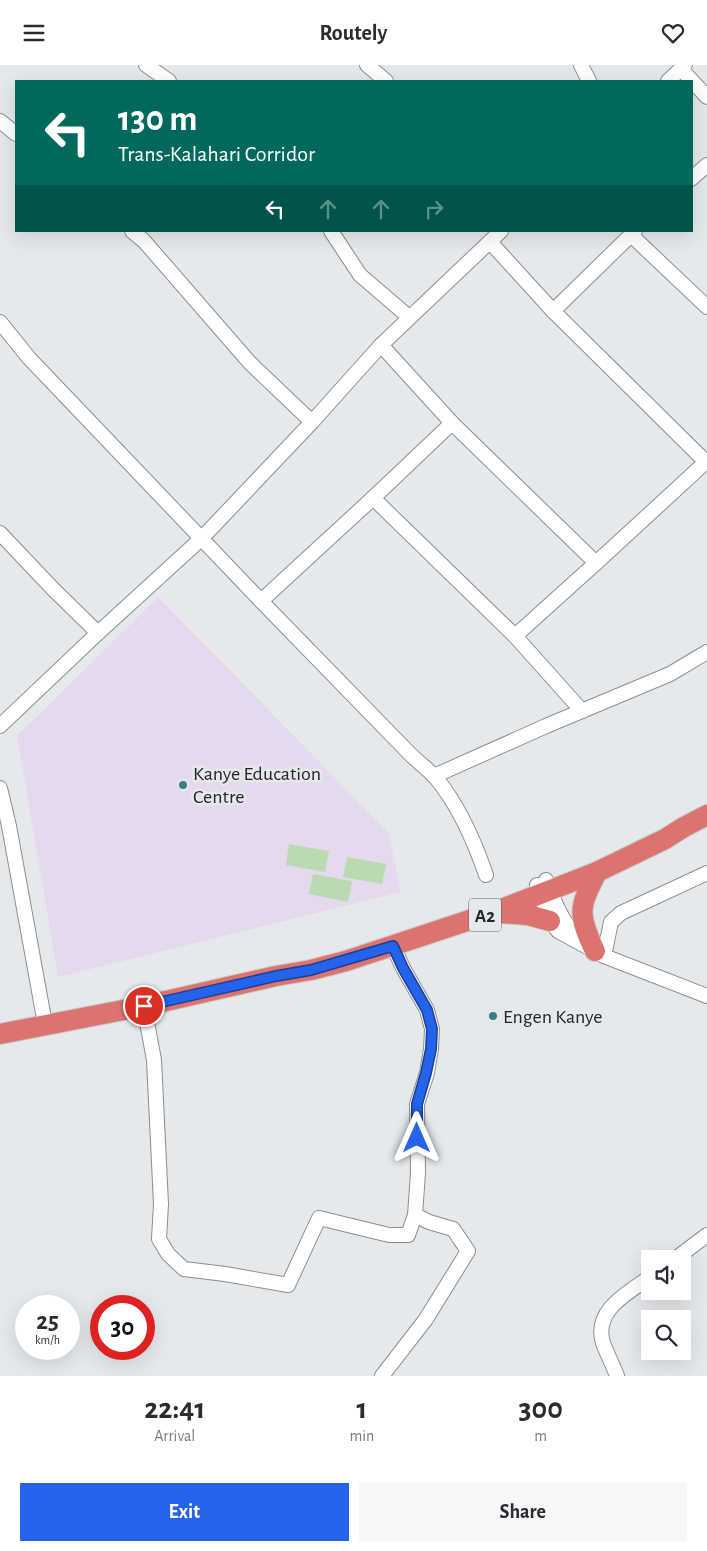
<!DOCTYPE html>
<html lang="en">
<head>
<meta charset="utf-8">
<style>
  body { margin:0; font-family:"Alegreya Sans",sans-serif; background:#f7f7f7; color:#2b2b33; height:100vh; display:flex; flex-direction:column; font-size:19px; white-space:nowrap }
  * { box-sizing:border-box; margin:0 }
  p { font-size:16px; color:#7c7c81 }
  .icon { flex:none; width:28px; height:28px; fill:none; stroke:currentColor; stroke-width:2; stroke-linecap:round; stroke-linejoin:round }
  .map { position:relative; height:1311px; overflow:hidden }
  .sheet { display:flex; flex-direction:column; background:#fff; flex:1 }
  .sheet>* { flex:none }
  .top-card { position:absolute; left:15px; top:15px; width:678px; height:152px; border-radius:0px; box-shadow:0 5px 20px #0002; background:#00695c; color:#fff; overflow:hidden }
  .tools { position:absolute; left:641px; top:1185px; display:grid; gap:10px }
  .tools a { display:grid; place-items:center; width:50px; height:50px; border-radius:0px; background:#fff; box-shadow:0 5px 20px #0002; font-size:25px }
  .speed { position:absolute; left:15px; top:1230px; display:flex; gap:10px; font-size:25px; font-weight:700; text-align:center }
  .speed>* { display:grid; place-content:center; width:65px; height:65px; border-radius:50%; background:#fff; box-shadow:0 5px 20px #0002; line-height:1 }
  .speed small { font-size:12px; font-weight:400 }
  .speed .limit { border:8px solid #d22; background:#fff; color:#111 }
  .pin { position:absolute; display:grid; place-items:center; width:42px; height:42px; color:#fff; margin:-21px; border:2px solid #fff; border-radius:50%; box-shadow:0 1px 5px #0007 }
  .me { position:absolute; width:55px; margin:-28px; rotate:0deg; stroke-linejoin:round; filter:drop-shadow(0 0 4px #0008) }
  .turn { display:flex; align-items:center; gap:18px; height:105px; padding:0 20px; font-size:22px }
  .turn .icon { width:65px; height:65px; stroke-width:2.5 }
  .turn b { display:block; font-size:35px; line-height:42px }
  .lanes { display:flex; align-items:center; height:48px; padding:0 20px; background:#0003; justify-content:center; gap:25px; direction:ltr }
  .lanes .off { opacity:.35 }
  .eta { display:flex; justify-content:space-evenly; align-items:center; height:85px; text-align:center }
  .eta b { font-size:30px; font-weight:700; line-height:35px }
  .cta { display:flex; gap:10px; margin-top:auto; padding:10px 20px }
  .cta a { flex:1; height:58px; border-radius:0px; background:#2563eb; color:#fff; font-size:20px; font-weight:700; line-height:58px; text-align:center }
  .cta a+a { background:#f7f7f7; color:#2b2b33 }
  header { display:flex; justify-content:space-between; align-items:center; height:65px; padding:0 20px; background:#fff; font-size:22px; font-weight:700 }
  .map>svg:first-child { display:block }
</style>
</head>
<body>
<header><svg class="icon" aria-label="menu" viewBox="0 0 24 24"><path d="M4 6h16M4 12h16M4 18h16"/></svg>Routely<svg class="icon" aria-label="heart" viewBox="0 0 24 24"><path d="M12 20l-8-8c-3-5 5-10 8-4 3-6 11-1 8 4z"/></svg></header>
<div class="map">
<svg width="707" height="1311" viewBox="0 0 707 1311">
  <rect width="100%" height="100%" fill="#e6e9ec"/>
  <polygon fill="#e6d9ed" points="158,532 389,768 401,827 58,912 17,671"/>
  <g fill="#badab3">
    <polygon points="289,779 329,786 325,807 286,800"/>
    <polygon points="347,792 386,799 382,819 343,812"/>
    <polygon points="313,809 352,816 348,837 309,829"/>
  </g>
  <g fill="none" stroke-linecap="round" stroke-linejoin="round">
    <defs>
      <g id="minor">
        <polyline points="146,0 169,16"/>
        <polyline points="367,0 386,16"/>
        <polyline points="581,0 589,16"/>
        <polyline points="681,4 707,32"/>
        <polyline points="668,16 685,0"/>
        <polyline points="0,56 16,69"/>
        <polyline points="691,114 707,100"/>
        <polyline points="132,166 144,176 250,298 312,357"/>
        <polyline points="331,166 360,210 409,252"/>
        <polyline points="631,170 707,242"/>
        <polyline points="490,177 553,246 706,397"/>
        <polyline points="553,246 635,166"/>
        <path d="M0,257L29,293L261,536L410,689C418,697 428,704 436,713C459,741 474,775 486,810"/>
        <polyline points="381,280 452,358 596,498"/>
        <polyline points="373,433 515,571 582,646"/>
        <polyline points="0,468 53,524 98,568"/>
        <polyline points="261,536 373,433 452,358"/>
        <polyline points="515,571 596,498 707,396"/>
        <polyline points="0,661 98,568 202,473 312,357 381,280 501,166"/>
        <polyline points="434,711 546,661 670,609 707,587"/>
        <polyline points="0,723 9,761 45,959"/>
        <path d="M546,815C554,837 563,858 579,875"/>
        <polyline points="537,820 550,856 558,866 604,891 707,931"/>
        <polyline points="604,891 611,857 621,848 707,808"/>
        <polyline points="144,941 154,995 161,1139 159,1174 168,1189 184,1204 225,1209 288,1220 319,1153 389,1170 408,1170 415,1150"/>
        <polyline points="675,1194 707,1170"/>
        <polyline points="382,1311 426,1254 468,1186 453,1164 429,1157 415,1150 418,1108 417,1039 427,1008 431,984 432,964 427,945 403,903 393,881"/>
        <path d="M617,1311C613,1300 607,1289 603,1278C593,1245 628,1228 650,1212"/>
      </g>
      <g id="highway">
        <polyline points="500,848 528,850 550,856"/>
        <path d="M595,886C577,849 579,842 597,807"/>
        <polyline points="0,969 144,941 276,911 311,905 346,896 494,847 597,807 665,774 684,762 707,750"/>
      </g>
    </defs>
    <use href="#minor" stroke="#8b8e91" stroke-width="16"/>
    <use href="#highway" stroke="#c6c6c7" stroke-width="22"/>
    <use href="#minor" stroke="#fff" stroke-width="14"/>
    <use href="#highway" stroke="#dd736e" stroke-width="20"/>
  </g>
  <g fill="none" stroke-linecap="round" stroke-linejoin="round">
    <defs>
      <polyline id="route" points="144,941 276,911 311,905 393,881 403,903 427,945 432,964 431,984 426,1008 417,1039 417,1073"/>
    </defs>
    <use href="#route" stroke="#184099" stroke-width="12"/>
    <use href="#route" stroke="#2563eb" stroke-width="9"/>
  </g>
  <g fill="#378081" stroke="#e6e9ec" stroke-width="2">
    <circle cx="183" cy="720" r="5"/>
    <circle cx="493" cy="951" r="5"/>
  </g>
  <g text-anchor="middle" stroke-width="5" stroke-linejoin="round" paint-order="stroke">
    <rect fill="#e6e9ec" stroke="#5e6061" stroke-width="1" x="469" y="833.5" width="32" height="33" rx="4"/>
    <g font-size="19" font-weight="bold" fill="#232526">
      <text x="485" y="857">A2</text>
    </g>
    <g font-size="20" fill="#232526" stroke="#e6e9ec" text-anchor="start">
      <text x="193" y="715">Kanye Education<tspan x="193" dy="23">Centre</tspan></text>
      <text x="503" y="958">Engen Kanye</text>
    </g>
  </g>
</svg>
<div class="tools">
<a><svg class="icon" aria-label="sound" viewBox="0 0 24 24"><path d="M4 9h4l5-4v14l-5-4H4zM17 9q2 3 0 6"/></svg></a>
<a><svg class="icon" aria-label="search" viewBox="0 0 24 24"><circle cx="10" cy="10" r="6"/><path d="M15 15l6 6"/></svg></a>
</div>
<div class="speed"><div>25<small>km/h</small></div><div class="limit">30</div></div>
<div class="pin" style="left:144px;top:941px;background:#d93025"><svg class="icon" aria-label="arrive" viewBox="0 0 24 24"><path d="M6 21V4h12l-3 4 3 4H6"/></svg></div>
<svg class="me" style="left:417px;top:1073px" viewBox="-20 -20 40 40"><path d="M0-17L14 15 0 8-14 15z" fill="#2563eb" stroke="#fff" stroke-width="4"/></svg>
<div class="top-card">
<div class="turn"><svg class="icon" aria-label="left" viewBox="0 0 24 24"><path d="M17 20v-9H6M10 6l-5 5 5 5"/></svg><div><b>130 m</b>Trans-Kalahari Corridor</div></div>
<div class="lanes"><svg class="icon" aria-label="left" viewBox="0 0 24 24"><path d="M17 20v-9H6M10 6l-5 5 5 5"/></svg><svg class="icon off" aria-label="ahead" viewBox="0 0 24 24"><path d="M12 20V5M6 11l6-6 6 6"/></svg><svg class="icon off" aria-label="ahead" viewBox="0 0 24 24"><path d="M12 20V5M6 11l6-6 6 6"/></svg><svg class="icon off" aria-label="right" viewBox="0 0 24 24"><path d="M7 20v-9h11M14 6l5 5-5 5"/></svg></div>
</div>
</div>
<section class="sheet">
<div class="eta">
<div><b>22:41</b><p>Arrival</p></div>
<div><b>1</b><p>min</p></div>
<div><b>300</b><p>m</p></div>
</div>
<div class="cta"><a>Exit</a><a>Share</a></div>
</section>
</body>
</html>
